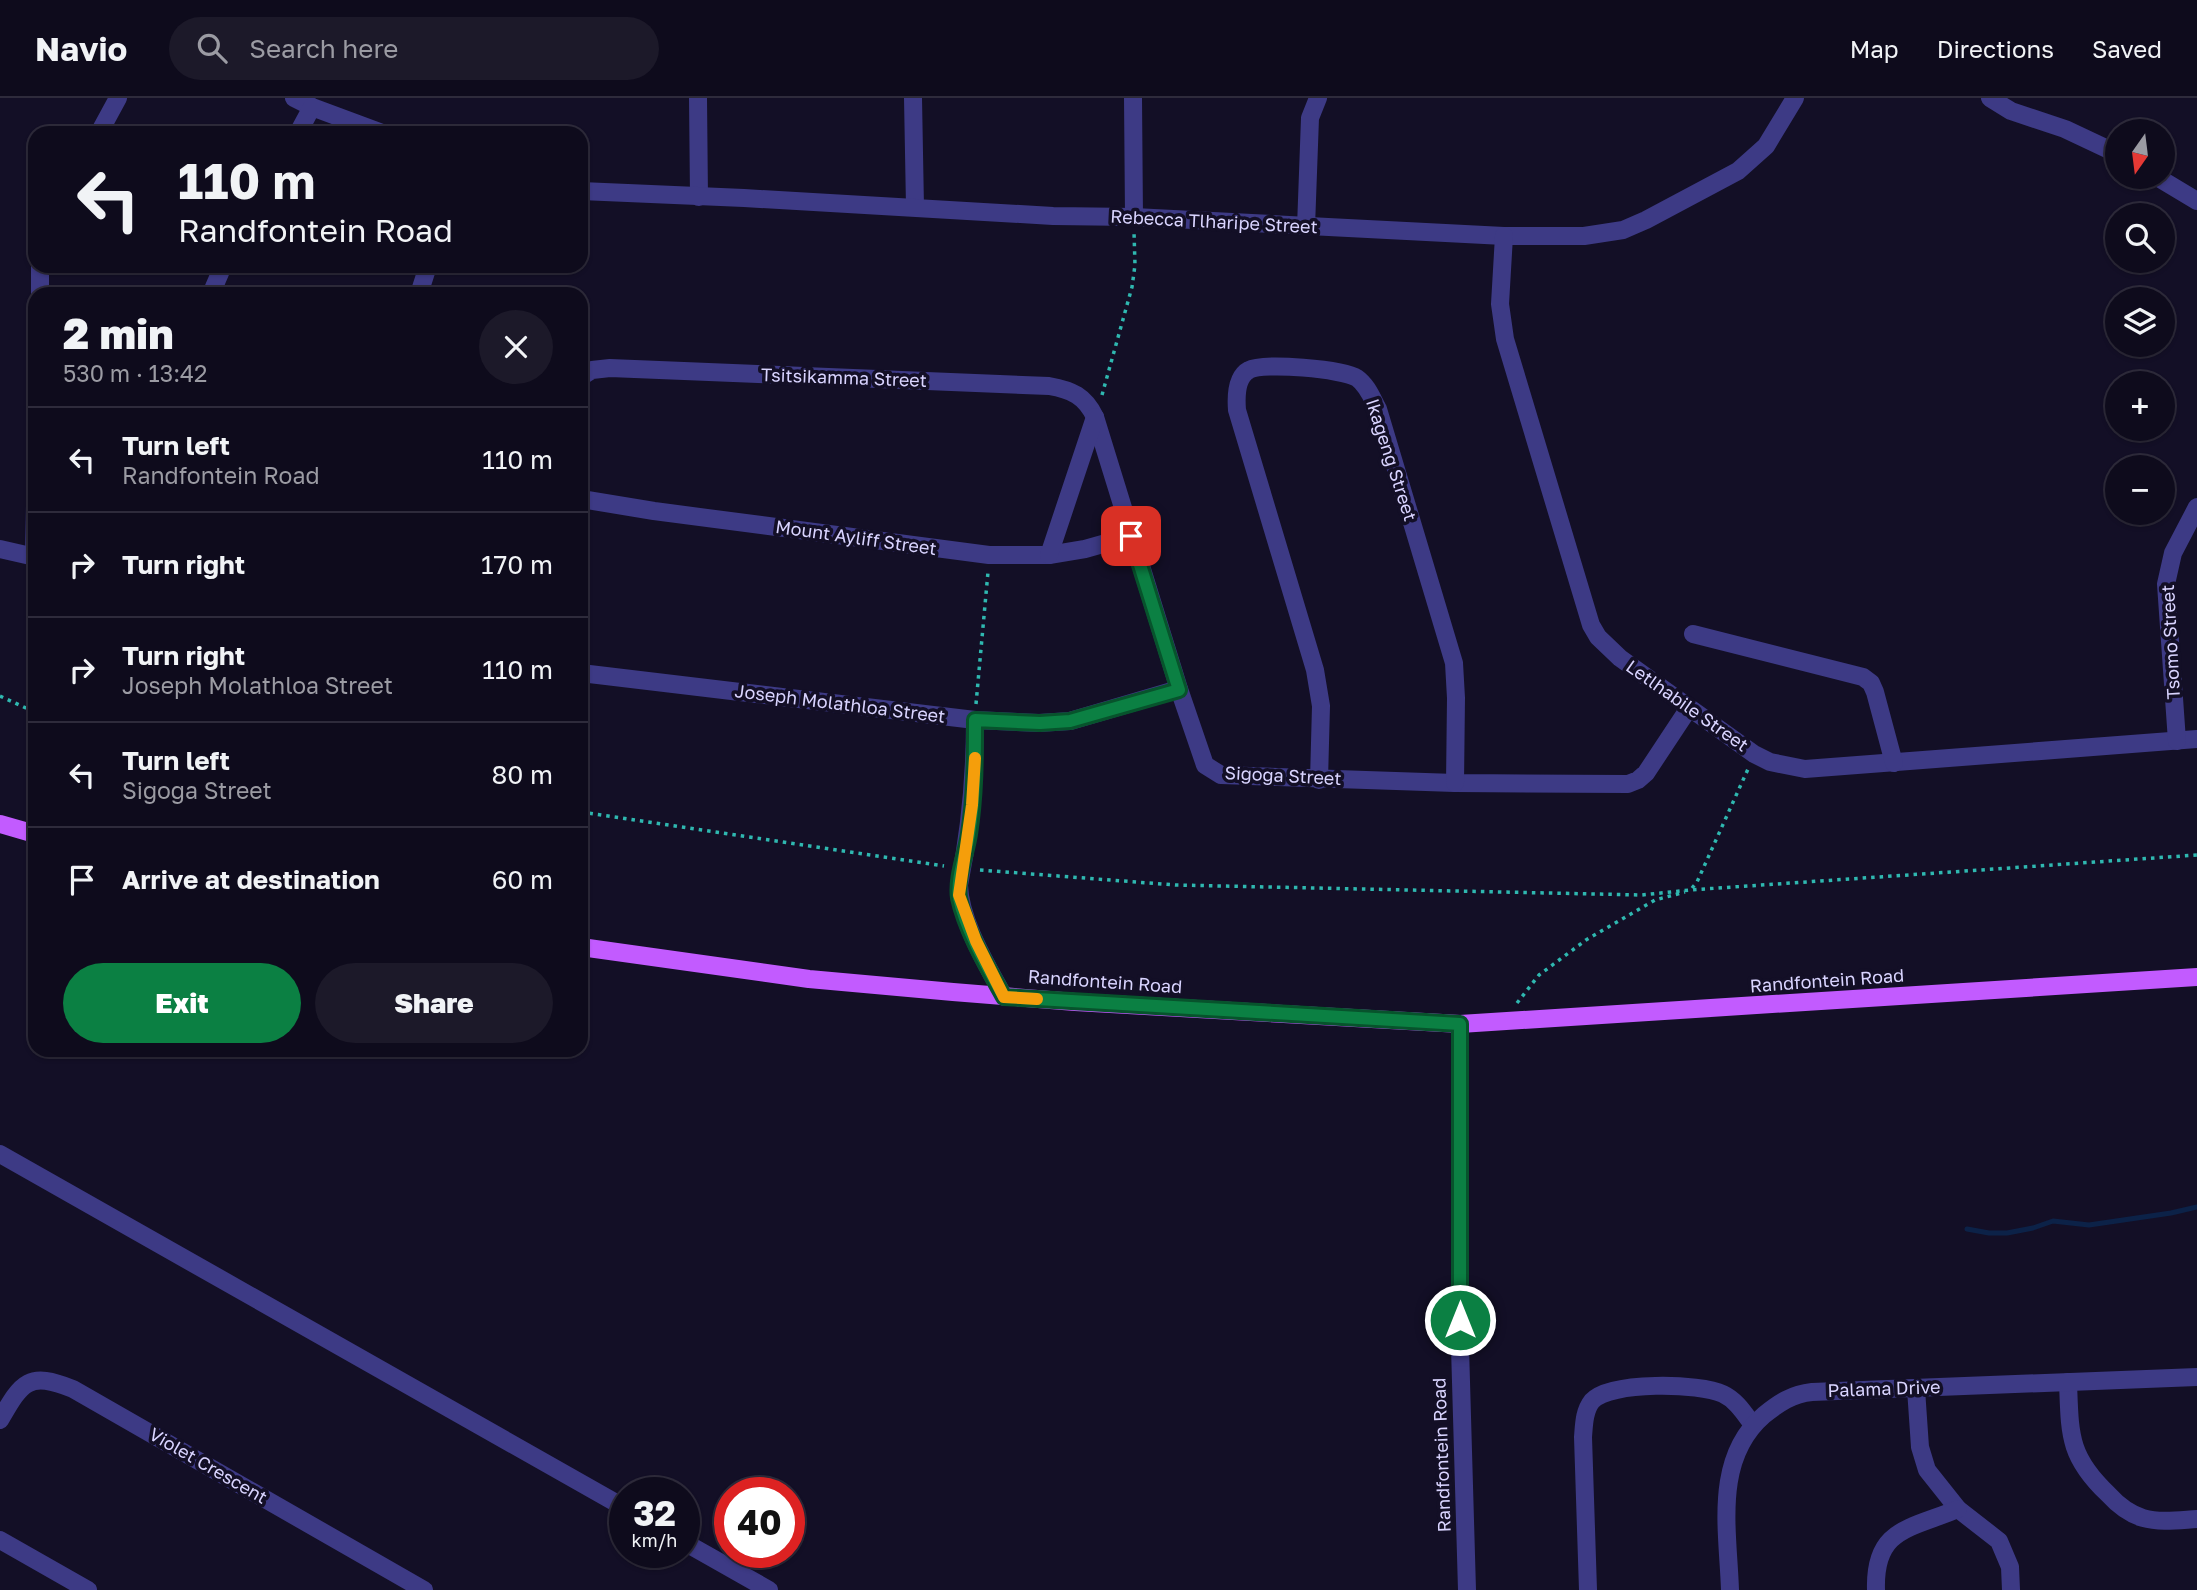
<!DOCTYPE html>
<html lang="en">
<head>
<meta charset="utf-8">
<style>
  body { margin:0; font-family:"Golos Text",sans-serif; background:#1c1929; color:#f1f3f6; height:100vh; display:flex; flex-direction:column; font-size:26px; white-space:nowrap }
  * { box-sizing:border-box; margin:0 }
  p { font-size:23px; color:#9b9ba3 }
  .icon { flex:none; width:38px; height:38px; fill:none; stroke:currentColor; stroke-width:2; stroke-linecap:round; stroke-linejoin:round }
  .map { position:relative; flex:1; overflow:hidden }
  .details { position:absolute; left:28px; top:189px; width:560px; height:770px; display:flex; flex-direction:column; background:#0e0b1c; border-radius:21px; box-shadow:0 2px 5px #0004,0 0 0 2px #2e2b3b }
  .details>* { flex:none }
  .hud { position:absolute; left:28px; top:28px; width:560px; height:147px; border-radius:21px; box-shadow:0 2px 5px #0004,0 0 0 2px #2e2b3b; background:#0e0b1c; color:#f1f3f6; overflow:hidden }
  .needle { width:46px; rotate:194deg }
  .tools { position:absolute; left:2105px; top:21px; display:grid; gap:14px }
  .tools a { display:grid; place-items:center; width:70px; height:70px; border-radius:50%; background:#0e0b1c; box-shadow:0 2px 5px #0004,0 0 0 2px #2e2b3b; font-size:35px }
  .speed { position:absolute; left:609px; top:1379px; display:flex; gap:14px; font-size:35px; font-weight:700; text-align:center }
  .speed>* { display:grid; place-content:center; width:91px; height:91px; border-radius:50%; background:#0e0b1c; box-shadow:0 2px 5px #0004,0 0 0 2px #2e2b3b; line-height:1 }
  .speed small { font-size:18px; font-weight:400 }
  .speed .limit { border:10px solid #d22; background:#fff; color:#111 }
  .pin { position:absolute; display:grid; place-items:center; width:60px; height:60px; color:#fff; margin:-30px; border-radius:14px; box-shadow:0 4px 10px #0006 }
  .me { position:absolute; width:77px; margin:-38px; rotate:0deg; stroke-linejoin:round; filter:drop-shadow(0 0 5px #0008) }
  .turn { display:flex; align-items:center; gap:24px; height:147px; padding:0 35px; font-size:32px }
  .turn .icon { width:91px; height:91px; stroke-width:2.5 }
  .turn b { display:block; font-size:49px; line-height:60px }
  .round { display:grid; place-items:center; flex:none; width:74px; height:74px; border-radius:37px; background:#1c1929 }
  .summary { display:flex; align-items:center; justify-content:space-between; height:119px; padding:0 35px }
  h1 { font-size:42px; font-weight:800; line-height:52px }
  .cta { display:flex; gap:14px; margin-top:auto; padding:14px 35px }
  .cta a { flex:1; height:80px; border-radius:42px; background:#0b8043; color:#fff; font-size:28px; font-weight:800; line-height:80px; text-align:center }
  .cta a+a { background:#1c1929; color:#f1f3f6 }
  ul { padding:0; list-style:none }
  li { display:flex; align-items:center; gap:21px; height:105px; padding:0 35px; border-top:2px solid #2e2b3b }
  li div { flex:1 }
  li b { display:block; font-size:26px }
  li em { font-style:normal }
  header { display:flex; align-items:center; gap:42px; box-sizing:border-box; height:98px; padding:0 35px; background:#0e0b1c; border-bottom:2px solid #2e2b3b }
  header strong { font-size:33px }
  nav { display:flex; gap:38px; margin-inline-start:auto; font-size:24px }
  .search { width:490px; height:63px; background:#1c1929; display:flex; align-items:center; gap:18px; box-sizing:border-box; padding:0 24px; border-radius:38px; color:#9b9ba3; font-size:26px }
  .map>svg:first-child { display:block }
</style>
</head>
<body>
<header>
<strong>Navio</strong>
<div class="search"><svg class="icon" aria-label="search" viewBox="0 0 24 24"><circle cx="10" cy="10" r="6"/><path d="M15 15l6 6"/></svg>Search here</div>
<nav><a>Map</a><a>Directions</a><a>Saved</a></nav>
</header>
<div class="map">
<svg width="2197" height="1492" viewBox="0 0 2197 1492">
  <rect width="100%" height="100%" fill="#130f26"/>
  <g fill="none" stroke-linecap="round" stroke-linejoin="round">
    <polyline stroke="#0c2248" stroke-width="5" points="1967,1131 1989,1135 2007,1135 2033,1130 2053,1123 2089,1127 2171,1115 2197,1109"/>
    <g stroke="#2fb8b0" stroke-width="3.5" stroke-dasharray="3.5 5" stroke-linecap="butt">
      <polyline points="1102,297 1132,189 1135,167 1134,134"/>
      <polyline points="0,598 28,611 35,611"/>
      <polyline points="976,606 988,474"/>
      <polyline points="581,714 944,768"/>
      <polyline points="980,772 1175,787 1642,797 1690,792 2197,757"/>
      <polyline points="1692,790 1697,784 1748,671"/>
      <polyline points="1517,905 1539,877 1586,842 1655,802 1685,794"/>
    </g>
    <g stroke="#3d3a85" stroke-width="18">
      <polyline points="294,0 312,9 382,35"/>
      <polyline points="698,0 699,99"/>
      <polyline points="913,0 915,109"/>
      <polyline points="1133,0 1134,119"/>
      <polyline points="1990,0 2011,13 2065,31 2118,56"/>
      <polyline points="99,35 118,0"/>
      <polyline points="298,35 312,9"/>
      <polyline points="2157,79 2197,103"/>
      <polyline points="581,93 744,100 1053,118 1134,119 1504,138 1584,138 1623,132 1646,122 1738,73 1766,48 1795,0"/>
      <polyline points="1306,129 1310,20 1318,0"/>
      <polyline points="1504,138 1500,206 1505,241 1591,527 1598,539 1620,560 1754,656 1770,664 1805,671 2197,641"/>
      <polyline points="40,196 40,168"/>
      <polyline points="211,196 223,168"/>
      <polyline points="419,196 428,168"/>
      <path d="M581,279L592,272L610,270L1049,288C1072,292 1085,298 1095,319L1179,591L1205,667L1221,677L1455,685L1628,686L1638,682L1646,675L1689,610"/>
      <polyline points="581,401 654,413 989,457 1049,457 1085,451 1131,438"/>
      <polyline points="0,451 35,459"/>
      <polyline points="1049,457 1095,319"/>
      <polyline points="34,459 35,408"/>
      <polyline points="1693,536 1863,579 1871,585 1875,594 1894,665"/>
      <polyline points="581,575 975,622 1039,625 1070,623 1179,591"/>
      <path d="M975,622C975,679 970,732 959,787C960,823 987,867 1004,899"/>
      <polyline points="2177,643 2166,486 2173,455 2197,409"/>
      <path d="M1319,682L1321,608L1315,572L1237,312C1236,299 1236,279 1249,272C1263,264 1343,271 1357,280C1367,287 1372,300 1378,311L1454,565L1456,600L1455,685"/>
      <polyline points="1460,926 1460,1249 1467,1492"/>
      <polyline points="0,1056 625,1410"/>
      <path d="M2068,1284C2070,1336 2068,1358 2108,1396C2117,1406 2130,1416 2143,1420C2160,1425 2180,1422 2197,1421"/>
      <polyline points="1916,1291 1920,1349 1927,1372 1958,1411 1999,1443 2010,1469 2011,1492"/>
      <path d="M0,1322C22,1284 28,1273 73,1291L424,1492"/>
      <polyline points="0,1442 88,1492"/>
      <polyline points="684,1444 769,1492"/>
      <path d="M1588,1492L1583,1339C1584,1327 1584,1313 1592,1303C1610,1283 1700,1285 1723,1296C1736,1302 1744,1315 1753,1327"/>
      <path d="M1730,1492C1728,1432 1713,1361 1764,1317C1779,1305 1792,1296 1812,1294L2197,1279"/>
      <path d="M1876,1492C1874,1430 1910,1431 1958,1411"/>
    </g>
    <g stroke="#c25bff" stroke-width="18">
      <polyline points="0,726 35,736"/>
      <polyline points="581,849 809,881 953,894 1075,904 1460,926 2197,879"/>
    </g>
  </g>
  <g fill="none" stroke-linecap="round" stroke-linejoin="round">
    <defs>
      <path id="route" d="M1131,438L1179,592L1070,623L1040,625L975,622C975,660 975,698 969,736C966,756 956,780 959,800C966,833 988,870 1004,899L1460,926V1222"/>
    </defs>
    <use href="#route" stroke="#07532c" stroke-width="18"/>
    <use href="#route" stroke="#0b8043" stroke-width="12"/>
    <polyline stroke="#f59e0b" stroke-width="12" points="975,660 972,707 959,797 976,843 1004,899 1037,901"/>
  </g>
  <g text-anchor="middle" stroke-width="7" stroke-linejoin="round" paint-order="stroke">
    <g font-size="18" fill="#d9d4ff" stroke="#130f26">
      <text transform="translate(1214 124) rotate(3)" y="6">Rebecca Tlharipe Street</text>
      <text transform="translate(844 280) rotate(2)" y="6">Tsitsikamma Street</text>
      <text transform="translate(1391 362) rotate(72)" y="6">Ikageng Street</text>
      <text transform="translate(856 440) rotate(8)" y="6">Mount Ayliff Street</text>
      <text transform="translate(2171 544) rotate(-93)" y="6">Tsomo Street</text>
      <text transform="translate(840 606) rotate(7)" y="6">Joseph Molathloa Street</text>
      <text transform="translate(1687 608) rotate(35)" y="6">Letlhabile Street</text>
      <text transform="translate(1283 678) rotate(3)" y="6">Sigoga Street</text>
      <text transform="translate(1827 883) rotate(-4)" y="6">Randfontein Road</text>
      <text transform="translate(1105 884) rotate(4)" y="6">Randfontein Road</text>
      <text transform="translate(1884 1291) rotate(-2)" y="6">Palama Drive</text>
      <text transform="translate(1442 1357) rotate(-92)" y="6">Randfontein Road</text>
      <text transform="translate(208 1368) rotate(30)" y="6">Violet Crescent</text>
    </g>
  </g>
</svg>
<div class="tools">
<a><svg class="needle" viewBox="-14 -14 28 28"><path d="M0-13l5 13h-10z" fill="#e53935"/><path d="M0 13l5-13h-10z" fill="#9b9ba3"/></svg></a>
<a><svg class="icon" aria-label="search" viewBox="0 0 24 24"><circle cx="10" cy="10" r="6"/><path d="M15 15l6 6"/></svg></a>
<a><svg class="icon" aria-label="layers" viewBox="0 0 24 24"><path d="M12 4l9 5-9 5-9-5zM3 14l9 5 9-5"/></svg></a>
<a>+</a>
<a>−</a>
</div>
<div class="speed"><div>32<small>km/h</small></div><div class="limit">40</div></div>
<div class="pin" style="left:1131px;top:438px;background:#d93025"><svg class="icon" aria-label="arrive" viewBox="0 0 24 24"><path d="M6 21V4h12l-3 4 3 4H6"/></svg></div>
<svg class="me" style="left:1460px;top:1222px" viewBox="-20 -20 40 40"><circle r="17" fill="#0b8043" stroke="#fff" stroke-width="3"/><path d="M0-11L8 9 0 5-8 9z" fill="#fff"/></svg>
<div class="hud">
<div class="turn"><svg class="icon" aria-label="left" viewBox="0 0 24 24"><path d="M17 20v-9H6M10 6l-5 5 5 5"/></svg><div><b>110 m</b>Randfontein Road</div></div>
</div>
<section class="details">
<div class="summary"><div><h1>2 min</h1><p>530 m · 13:42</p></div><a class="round"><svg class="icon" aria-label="close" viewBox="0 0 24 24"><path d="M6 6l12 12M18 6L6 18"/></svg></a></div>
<ul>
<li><svg class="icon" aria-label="left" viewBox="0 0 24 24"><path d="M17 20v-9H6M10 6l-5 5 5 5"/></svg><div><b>Turn left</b><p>Randfontein Road</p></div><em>110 m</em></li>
<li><svg class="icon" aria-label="right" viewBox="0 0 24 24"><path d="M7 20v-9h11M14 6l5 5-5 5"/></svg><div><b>Turn right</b></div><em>170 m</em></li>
<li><svg class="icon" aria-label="right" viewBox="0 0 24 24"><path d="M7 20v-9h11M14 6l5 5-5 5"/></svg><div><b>Turn right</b><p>Joseph Molathloa Street</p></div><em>110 m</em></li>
<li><svg class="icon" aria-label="left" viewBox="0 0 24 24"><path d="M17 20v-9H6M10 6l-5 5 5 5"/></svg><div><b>Turn left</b><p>Sigoga Street</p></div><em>80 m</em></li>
<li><svg class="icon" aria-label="arrive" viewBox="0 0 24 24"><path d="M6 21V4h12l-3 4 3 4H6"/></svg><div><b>Arrive at destination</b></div><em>60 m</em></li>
</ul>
<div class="cta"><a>Exit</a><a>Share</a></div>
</section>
</div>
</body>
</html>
